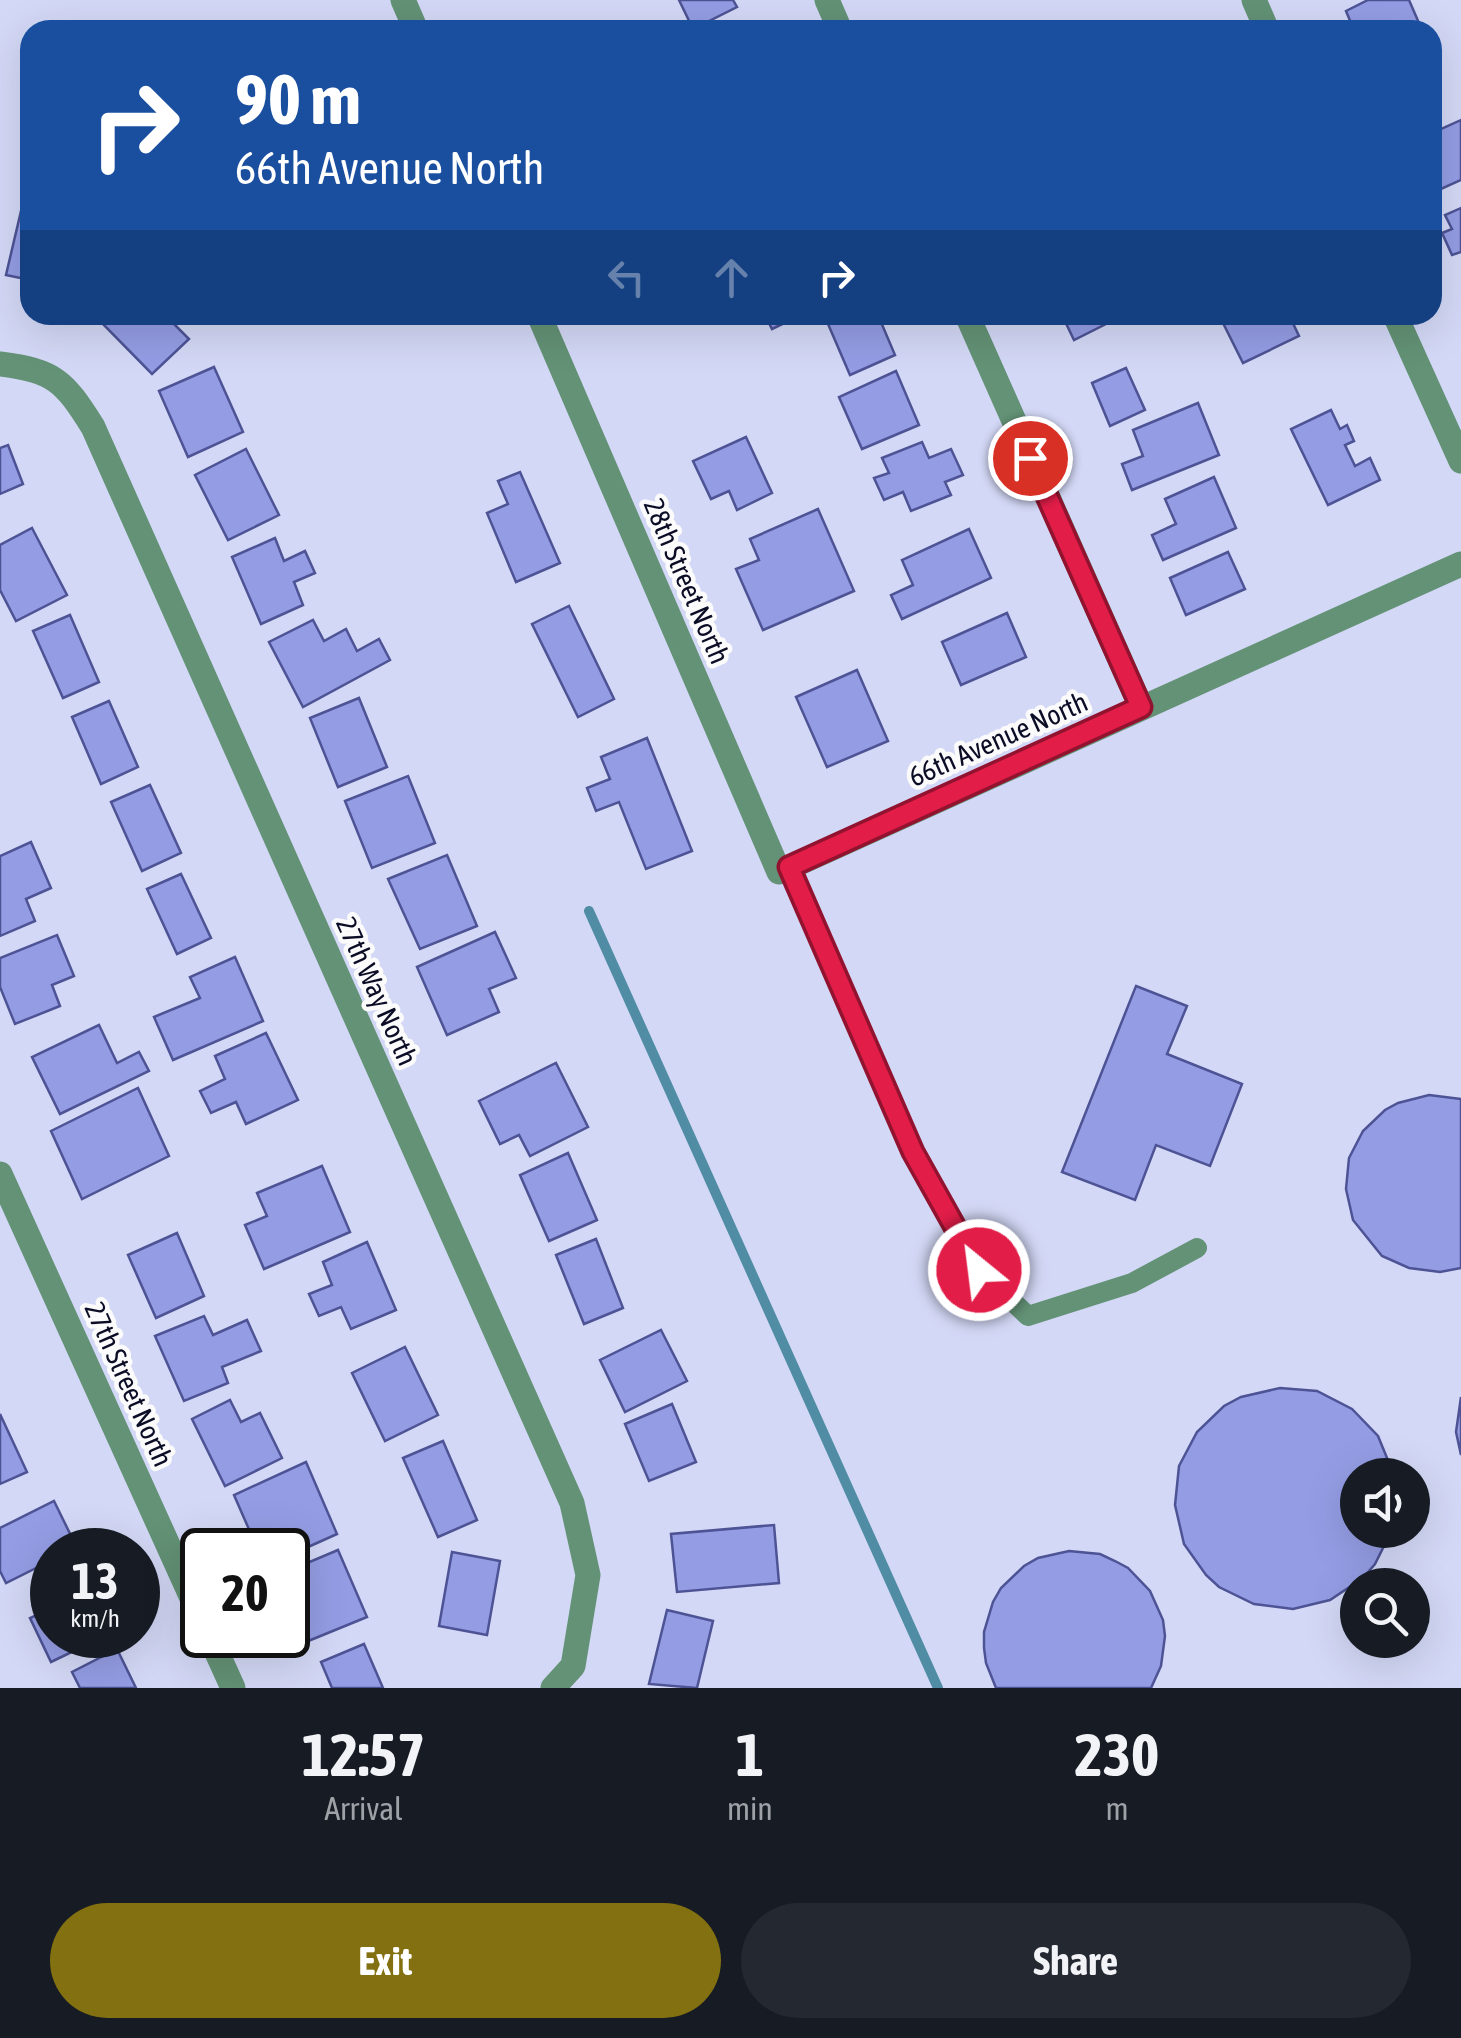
<!DOCTYPE html>
<html lang="en">
<head>
<meta charset="utf-8">
<style>
  body { margin:0; font-family:"Asap Condensed",sans-serif; background:#242831; color:#f1f3f6; height:100vh; display:flex; flex-direction:column; font-size:38px; white-space:nowrap }
  * { box-sizing:border-box; margin:0 }
  p { font-size:32px; color:#9ea1a6 }
  .icon { flex:none; width:55px; height:55px; fill:none; stroke:currentColor; stroke-width:2; stroke-linecap:round; stroke-linejoin:round }
  .map { position:relative; height:1688px; overflow:hidden }
  .panel { display:flex; flex-direction:column; background:#171b24; flex:1 }
  .panel>* { flex:none }
  .hud { position:absolute; left:20px; top:20px; width:1422px; height:305px; border-radius:30px; box-shadow:0 10px 40px #0002; background:#1a4fa0; color:#fff; overflow:hidden }
  .fabs { position:absolute; left:1340px; top:1458px; display:grid; gap:20px }
  .fabs a { display:grid; place-items:center; width:90px; height:90px; border-radius:50%; background:#171b24; box-shadow:0 10px 40px #0002; font-size:50px }
  .speed { position:absolute; left:30px; top:1528px; display:flex; gap:20px; font-size:50px; font-weight:700; text-align:center }
  .speed>* { display:grid; place-content:center; width:130px; height:130px; border-radius:50%; background:#171b24; box-shadow:0 10px 40px #0002; line-height:1 }
  .speed small { font-size:25px; font-weight:400 }
  .speed .limit { border:5px solid #111; border-radius:15px; background:#fff; color:#111 }
  .pin { position:absolute; display:grid; place-items:center; width:85px; height:85px; color:#fff; margin:-42px; border:5px solid #fff; border-radius:50%; box-shadow:0 2px 10px #0007 }
  .me { position:absolute; width:110px; margin:-55px; rotate:331deg; stroke-linejoin:round; filter:drop-shadow(0 0 8px #0008) }
  .turn { display:flex; align-items:center; gap:35px; height:210px; padding:0 50px; font-size:45px }
  .turn .icon { width:130px; height:130px; stroke-width:2.5 }
  .turn b { display:block; font-size:70px; line-height:85px }
  .lanes { display:flex; align-items:center; height:95px; padding:0 50px; background:#0003; justify-content:center; gap:50px; direction:ltr }
  .lanes .off { opacity:.35 }
  .eta { display:flex; justify-content:space-evenly; align-items:center; height:170px; text-align:center }
  .eta b { font-size:60px; font-weight:700; line-height:70px }
  .cta { display:flex; gap:20px; margin-top:auto; padding:20px 50px }
  .cta a { flex:1; height:115px; border-radius:60px; background:#837111; color:#fff; font-size:40px; font-weight:700; line-height:115px; text-align:center }
  .cta a+a { background:#242831; color:#f1f3f6 }
  .map>svg:first-child { display:block }
</style>
</head>
<body>
<div class="map">
<svg width="1461" height="1688" viewBox="0 0 1461 1688">
  <rect width="100%" height="100%" fill="#d3d8f6"/>
  <g fill="none" stroke-linecap="round" stroke-linejoin="round">
    <polyline stroke="#508da4" stroke-width="10" points="589,911 938,1688"/>
  </g>
  <g fill="#949de4" stroke="#4d5394" stroke-width="2.5">
    <polygon points="679,0 733,0 737,7 693,29"/>
    <polygon points="1368,0 1409,0 1422,30 1354,30 1346,11"/>
    <polygon points="1461,120 1461,180 1432,193 1432,133"/>
    <polygon points="1461,208 1461,252 1452,255 1442,233 1452,229 1445,215"/>
    <polygon points="21,211 30,213 30,280 6,275"/>
    <polygon points="165,315 189,339 152,374 95,316"/>
    <polygon points="765,315 801,315 772,329"/>
    <polygon points="849,315 878,315 895,355 850,375 828,324"/>
    <polygon points="1062,315 1112,315 1114,320 1074,340"/>
    <polygon points="1219,315 1289,315 1299,336 1243,363"/>
    <polygon points="214,367 243,432 188,457 159,391"/>
    <polygon points="1126,368 1145,410 1110,426 1092,383"/>
    <polygon points="896,371 919,425 862,449 839,397"/>
    <polygon points="1198,403 1219,455 1132,490 1122,464 1143,456 1133,430"/>
    <polygon points="1331,410 1340,429 1347,425 1354,441 1345,445 1355,466 1370,458 1380,480 1328,505 1291,429"/>
    <polygon points="746,437 772,493 737,510 729,491 711,499 693,461"/>
    <polygon points="922,442 929,458 951,449 963,475 945,482 951,495 911,511 903,492 884,500 874,478 889,473 882,458"/>
    <polygon points="8,445 23,484 0,494 0,448"/>
    <polygon points="246,449 279,515 228,540 195,475"/>
    <polygon points="520,472 560,563 516,582 487,513 508,504 498,481"/>
    <polygon points="1214,477 1236,528 1163,560 1152,535 1176,524 1165,499"/>
    <polygon points="818,509 854,591 763,630 736,569 759,560 750,539"/>
    <polygon points="32,528 67,595 16,621 0,590 0,545"/>
    <polygon points="969,529 991,578 902,619 891,595 913,585 902,560"/>
    <polygon points="275,538 284,561 305,551 315,573 294,582 303,605 261,624 232,557"/>
    <polygon points="1228,552 1245,589 1186,615 1170,578"/>
    <polygon points="569,606 614,699 578,717 532,624"/>
    <polygon points="1007,613 1026,657 961,685 942,642"/>
    <polygon points="70,615 99,682 63,698 33,631"/>
    <polygon points="313,620 324,641 346,629 357,651 379,639 390,660 303,707 269,642"/>
    <polygon points="857,670 888,741 827,767 796,697"/>
    <polygon points="359,698 387,767 338,787 310,718"/>
    <polygon points="109,701 138,767 101,784 72,717"/>
    <polygon points="647,738 692,851 646,869 619,802 596,811 587,788 610,779 601,757"/>
    <polygon points="408,776 435,843 372,868 345,801"/>
    <polygon points="150,785 181,853 142,871 111,802"/>
    <polygon points="31,842 51,888 26,899 35,921 0,936 0,856"/>
    <polygon points="447,855 477,926 420,949 388,879"/>
    <polygon points="181,874 211,938 177,954 147,889"/>
    <polygon points="495,932 516,978 489,989 499,1012 447,1035 417,967"/>
    <polygon points="57,935 74,976 52,985 60,1006 15,1024 0,987 0,958"/>
    <polygon points="235,957 263,1021 173,1060 154,1017 200,998 190,977"/>
    <polygon points="1136,986 1187,1006 1167,1054 1242,1084 1210,1166 1156,1145 1135,1200 1062,1172"/>
    <polygon points="99,1025 117,1063 139,1052 149,1071 60,1114 32,1057"/>
    <polygon points="266,1033 298,1100 246,1124 236,1102 211,1113 200,1091 225,1079 215,1056"/>
    <polygon points="556,1063 588,1127 530,1156 519,1135 500,1144 479,1101"/>
    <polygon points="138,1088 169,1156 82,1199 51,1131"/>
    <polygon points="1429,1095 1461,1099 1461,1268 1440,1272 1409,1268 1382,1256 1353,1220 1346,1189 1349,1158 1363,1131 1385,1110 1398,1103"/>
    <polygon points="568,1153 597,1220 549,1241 520,1175"/>
    <polygon points="322,1166 350,1232 264,1269 245,1225 267,1216 257,1193"/>
    <polygon points="177,1233 204,1296 156,1318 128,1255"/>
    <polygon points="596,1239 623,1308 584,1324 556,1255"/>
    <polygon points="367,1242 396,1310 351,1329 341,1307 319,1316 309,1294 332,1285 323,1262"/>
    <polygon points="204,1316 213,1335 247,1320 261,1351 222,1367 228,1383 184,1401 155,1336"/>
    <polygon points="661,1330 687,1381 625,1412 600,1360"/>
    <polygon points="405,1347 438,1415 385,1441 352,1373"/>
    <polygon points="1280,1388 1317,1391 1352,1409 1378,1436 1394,1475 1358,1475 1358,1530 1392,1530 1375,1564 1363,1578 1330,1600 1293,1609 1254,1604 1219,1587 1206,1575 1184,1544 1175,1505 1179,1466 1197,1432 1224,1406 1241,1397"/>
    <polygon points="1461,1397 1461,1455 1456,1432"/>
    <polygon points="230,1400 241,1422 260,1413 282,1458 225,1486 192,1419"/>
    <polygon points="672,1404 696,1462 649,1481 625,1424"/>
    <polygon points="0,1414 27,1472 0,1484"/>
    <polygon points="443,1441 477,1520 438,1537 403,1458"/>
    <polygon points="306,1462 337,1534 288,1556 288,1550 258,1550 234,1495"/>
    <polygon points="54,1501 77,1548 52,1550 52,1560 6,1583 0,1571 0,1528"/>
    <polygon points="774,1525 779,1583 677,1592 671,1534"/>
    <polygon points="338,1550 367,1617 296,1646 288,1626 288,1571"/>
    <polygon points="1069,1551 1100,1554 1115,1561 1128,1568 1150,1591 1163,1620 1165,1636 1161,1666 1151,1688 996,1688 986,1663 984,1648 984,1632 993,1602 1001,1588 1024,1566 1038,1558"/>
    <polygon points="452,1552 500,1561 487,1635 439,1626"/>
    <polygon points="52,1580 52,1635 107,1635 51,1662 30,1618 50,1609 40,1586"/>
    <polygon points="667,1610 713,1621 697,1688 649,1684"/>
    <polygon points="364,1644 383,1688 332,1688 321,1662"/>
    <polygon points="117,1649 136,1688 80,1688 72,1672"/>
  </g>
  <g fill="none" stroke-linecap="round" stroke-linejoin="round">
    <polyline stroke="#639276" stroke-width="20" points="789,867 913,1152 979,1270 1028,1316 1132,1283 1197,1248"/>
    <g stroke="#639276" stroke-width="25">
      <polyline points="403,0 416,30"/>
      <polyline points="827,0 840,30"/>
      <polyline points="1254,0 1267,30"/>
      <polyline points="539,315 779,872 1461,564"/>
      <polyline points="967,315 1141,707"/>
      <polyline points="1395,315 1461,461"/>
      <path d="M0,364C55,371 64,381 93,427L572,1503L588,1575L573,1666L553,1688"/>
      <polyline points="0,1174 202,1620"/>
      <polyline points="209,1635 233,1688"/>
    </g>
  </g>
  <g fill="none" stroke-linecap="round" stroke-linejoin="round">
    <defs>
      <polyline id="route" points="979,1270 913,1152 789,867 1141,707 1030,458"/>
    </defs>
    <use href="#route" stroke="#92132f" stroke-width="25"/>
    <use href="#route" stroke="#e11d48" stroke-width="18"/>
  </g>
  <g text-anchor="middle" stroke-width="9" stroke-linejoin="round" paint-order="stroke">
    <g font-size="28" fill="#0b0c25" stroke="#fbfbfb">
      <text transform="translate(687 581) rotate(67)" y="10">28th Street North</text>
      <text transform="translate(998 739) rotate(-24)" y="10">66th Avenue North</text>
      <text transform="translate(377 991) rotate(66)" y="10">27th Way North</text>
      <text transform="translate(129 1384) rotate(66)" y="10">27th Street North</text>
    </g>
  </g>
</svg>
<div class="fabs">
<a><svg class="icon" aria-label="sound" viewBox="0 0 24 24"><path d="M4 9h4l5-4v14l-5-4H4zM17 9q2 3 0 6"/></svg></a>
<a><svg class="icon" aria-label="search" viewBox="0 0 24 24"><circle cx="10" cy="10" r="6"/><path d="M15 15l6 6"/></svg></a>
</div>
<div class="speed"><div>13<small>km/h</small></div><div class="limit">20</div></div>
<div class="pin" style="left:1030px;top:458px;background:#d93025"><svg class="icon" aria-label="arrive" viewBox="0 0 24 24"><path d="M6 21V4h12l-3 4 3 4H6"/></svg></div>
<svg class="me" style="left:979px;top:1270px" viewBox="-20 -20 40 40"><circle r="17" fill="#e11d48" stroke="#fff" stroke-width="3"/><path d="M0-11L8 9 0 5-8 9z" fill="#fff"/></svg>
<div class="hud">
<div class="turn"><svg class="icon" aria-label="right" viewBox="0 0 24 24"><path d="M7 20v-9h11M14 6l5 5-5 5"/></svg><div><b>90 m</b>66th Avenue North</div></div>
<div class="lanes"><svg class="icon off" aria-label="left" viewBox="0 0 24 24"><path d="M17 20v-9H6M10 6l-5 5 5 5"/></svg><svg class="icon off" aria-label="ahead" viewBox="0 0 24 24"><path d="M12 20V5M6 11l6-6 6 6"/></svg><svg class="icon" aria-label="right" viewBox="0 0 24 24"><path d="M7 20v-9h11M14 6l5 5-5 5"/></svg></div>
</div>
</div>
<section class="panel">
<div class="eta">
<div><b>12:57</b><p>Arrival</p></div>
<div><b>1</b><p>min</p></div>
<div><b>230</b><p>m</p></div>
</div>
<div class="cta"><a>Exit</a><a>Share</a></div>
</section>
</body>
</html>
